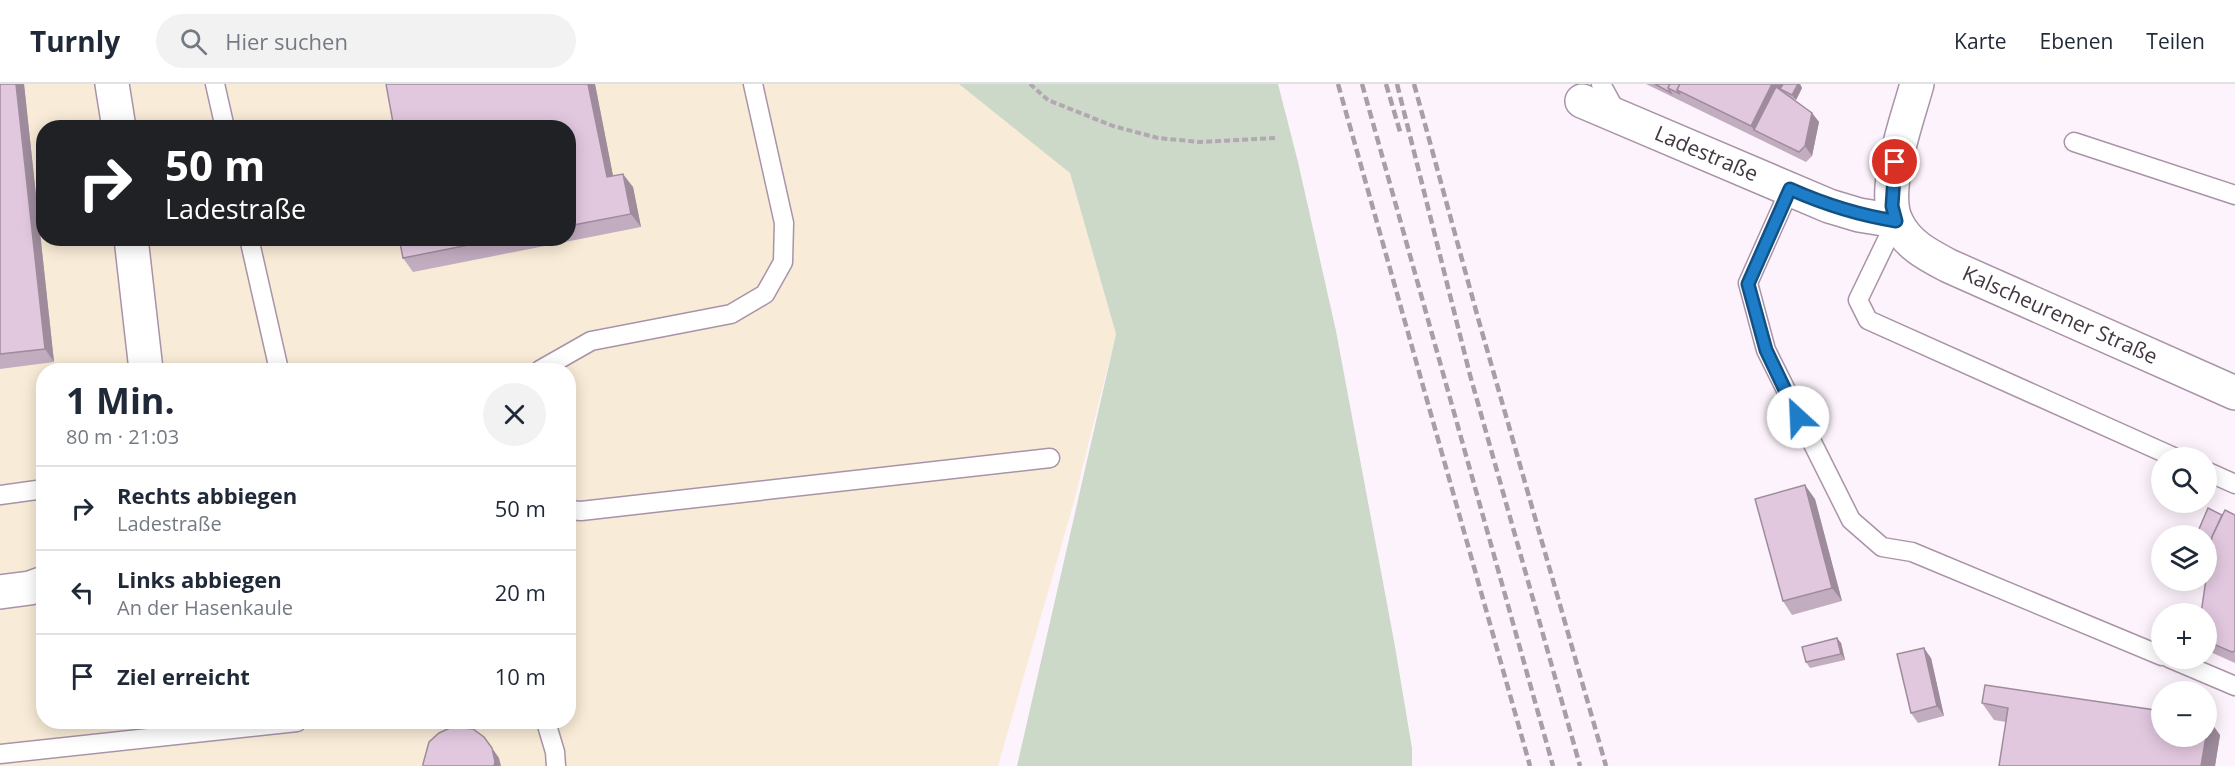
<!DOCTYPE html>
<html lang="de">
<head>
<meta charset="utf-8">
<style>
  body { margin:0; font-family:"Open Sans",sans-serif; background:#f2f2f3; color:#1f2937; height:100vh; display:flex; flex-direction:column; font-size:22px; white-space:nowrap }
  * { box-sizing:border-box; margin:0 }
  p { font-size:20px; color:#747a83 }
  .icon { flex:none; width:33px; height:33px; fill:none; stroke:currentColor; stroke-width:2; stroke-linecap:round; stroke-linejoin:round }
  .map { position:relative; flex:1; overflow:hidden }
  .side { position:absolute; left:36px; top:279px; width:540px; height:366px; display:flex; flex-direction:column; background:#fff; border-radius:24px; box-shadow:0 3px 15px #0003 }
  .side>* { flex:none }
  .top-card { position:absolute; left:36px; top:36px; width:540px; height:126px; border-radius:24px; box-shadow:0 3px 15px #0003; background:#202124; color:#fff; overflow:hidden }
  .tools { position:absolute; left:2151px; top:363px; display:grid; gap:12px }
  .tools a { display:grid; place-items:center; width:66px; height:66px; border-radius:50%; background:#fff; box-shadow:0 3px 15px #0003; font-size:30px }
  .pin { position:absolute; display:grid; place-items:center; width:51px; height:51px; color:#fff; margin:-26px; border:3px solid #fff; border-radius:50%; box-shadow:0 2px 6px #0007 }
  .me { position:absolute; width:66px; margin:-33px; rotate:335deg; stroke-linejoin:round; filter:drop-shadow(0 0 4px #0008) }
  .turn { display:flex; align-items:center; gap:21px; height:126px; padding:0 30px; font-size:27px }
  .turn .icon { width:78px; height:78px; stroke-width:2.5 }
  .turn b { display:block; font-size:42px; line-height:51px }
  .round { display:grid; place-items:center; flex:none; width:63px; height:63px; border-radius:32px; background:#f2f2f3 }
  .head { display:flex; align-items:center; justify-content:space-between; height:102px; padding:0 30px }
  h1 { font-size:36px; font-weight:700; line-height:45px }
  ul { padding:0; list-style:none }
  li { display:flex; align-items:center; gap:18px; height:84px; padding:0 30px; border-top:2px solid #e0e1e3 }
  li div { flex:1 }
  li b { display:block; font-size:22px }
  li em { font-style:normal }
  header { display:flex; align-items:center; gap:36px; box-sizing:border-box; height:84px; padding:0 30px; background:#fff; border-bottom:2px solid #e0e1e3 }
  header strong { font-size:28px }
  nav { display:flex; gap:33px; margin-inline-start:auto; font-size:21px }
  .search { width:420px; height:54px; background:#f2f2f3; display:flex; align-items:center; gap:15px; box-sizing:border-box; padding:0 21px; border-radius:33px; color:#747a83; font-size:22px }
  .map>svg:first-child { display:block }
</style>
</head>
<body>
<header>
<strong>Turnly</strong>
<div class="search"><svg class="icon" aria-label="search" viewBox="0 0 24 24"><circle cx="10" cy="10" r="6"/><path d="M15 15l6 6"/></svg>Hier suchen</div>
<nav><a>Karte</a><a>Ebenen</a><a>Teilen</a></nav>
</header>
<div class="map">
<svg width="2235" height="682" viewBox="0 0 2235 682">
  <rect width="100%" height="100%" fill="#fdf3fc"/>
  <path fill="#f8ebd7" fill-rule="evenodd" d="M0,0H1094L1070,89L1116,250L1073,421L998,682H0ZM44,44H568V154H44ZM44,286H568V638H44Z"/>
  <polygon fill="#ccd9c9" points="959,0 1278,0 1298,78 1336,247 1394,557 1412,664 1412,682 1017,682 1116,250 1070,89"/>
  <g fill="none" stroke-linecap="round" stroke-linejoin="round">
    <defs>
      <g id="service">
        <polyline points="215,0 225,44"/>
        <polyline points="1601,0 1618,31"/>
        <polyline points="2074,58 2235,111"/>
        <polyline points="1790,105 1748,199 1766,266 1851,436 1882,463 1912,468 2162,572"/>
        <polyline points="1896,137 1858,216 1868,236 2176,374"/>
        <polyline points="249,154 279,286"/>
        <polyline points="540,286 591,257 731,230 765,210 783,178 784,139 753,0"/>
        <polyline points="2206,387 2235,400"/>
        <polyline points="0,411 44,405"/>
        <polyline points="568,426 581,427 1050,374"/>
        <polyline points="2169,574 2235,602"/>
        <polyline points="546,638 555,668 556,682"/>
        <polyline points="0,670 297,638"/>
      </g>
      <g id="minor">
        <polyline points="112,0 119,44"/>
        <path id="s1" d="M1917,0C1908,34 1880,107 1897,139C1908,161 1928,171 1949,182L2235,309"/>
        <path id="s2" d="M1582,17L1829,122L1859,131L1896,137"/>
        <polyline points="131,154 146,286"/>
        <polyline points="0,508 30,504 44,499"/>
      </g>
    </defs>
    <use href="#service" stroke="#a993a8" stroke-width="21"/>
    <use href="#minor" stroke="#a993a8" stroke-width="36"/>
    <polyline stroke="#b2a8b1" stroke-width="4" stroke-dasharray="6 3" stroke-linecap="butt" points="1030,0 1048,16 1113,42 1158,54 1200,58 1275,54"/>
    <use href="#service" stroke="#fff" stroke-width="18"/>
    <use href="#minor" stroke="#fff" stroke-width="33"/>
    <g stroke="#a89ea7" stroke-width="4.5" stroke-dasharray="9 4.5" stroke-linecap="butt">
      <polyline points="1338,0 1530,682"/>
      <polyline points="1362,0 1553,682"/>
      <polyline points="1386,0 1401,51"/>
      <polyline points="1397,0 1470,291 1580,682"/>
      <polyline points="1414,0 1478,234 1606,682"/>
    </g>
  </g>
  <g fill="#c2acc0">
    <polygon points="0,0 24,0 54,278 0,285"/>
    <polygon points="595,0 613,92 633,103 641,143 413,188 403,174 399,154 568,154 568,44"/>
    <polygon points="1646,0 1800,0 1802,4 1796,16 1791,14 1812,29 1819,38 1812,72 1806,78"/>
    <polygon points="1815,415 1842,517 1792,531 1783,517"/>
    <polygon points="2222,431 2235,431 2235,579 2206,566 2206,530 2211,462 2206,460 2206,452"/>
    <polygon points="1837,554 1841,559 1845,576 1810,584 1806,578"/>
    <polygon points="1931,574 1944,632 1918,639 1911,629"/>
    <polygon points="1982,619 2220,651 2215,682 1999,682 2006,638 1994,636"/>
  </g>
  <g fill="#9e8c9c">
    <polygon points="16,0 24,0 54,278 45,265"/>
    <polygon points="588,0 595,0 616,107 607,93"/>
    <polygon points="1772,0 1789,0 1780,5 1754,46 1751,42"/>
    <polygon points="1798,0 1800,0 1802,4 1796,16 1792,11"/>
    <polygon points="1812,29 1819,38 1812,72 1805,62"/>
    <polygon points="623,90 633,103 641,143 631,130"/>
    <polygon points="1805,401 1815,415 1842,517 1832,504"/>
    <polygon points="1837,554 1841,559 1845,576 1841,570"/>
    <polygon points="1924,564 1931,574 1944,632 1937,622"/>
    <polygon points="2208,634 2220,651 2215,682 2201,682 2206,652"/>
    <polygon points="492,664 499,674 501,682 494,682"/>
  </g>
  <g fill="#e2c8df" stroke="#9e8c9c" stroke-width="1.5">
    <polygon points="0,0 16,0 45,265 0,270"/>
    <polygon points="386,0 588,0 607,93 623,90 631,130 568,142 568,44 394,44"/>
    <polygon points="1655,0 1670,0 1668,4 1671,9"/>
    <polygon points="1670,0 1680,0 1677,6 1680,10 1668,4"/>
    <polygon points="1680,0 1772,0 1751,42 1677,6"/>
    <polygon points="1783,0 1798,0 1792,11 1780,5"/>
    <polygon points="1776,3 1812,29 1805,62 1799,68 1754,46"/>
    <polygon points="399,154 504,154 403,174"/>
    <polygon points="1805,401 1832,504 1783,517 1755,415"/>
    <polygon points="2208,424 2222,431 2212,453 2212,458 2206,456 2206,452 2196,452"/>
    <polygon points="2225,426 2235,431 2235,567 2232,568 2206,557 2206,530 2201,530 2212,453"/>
    <polygon points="1837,554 1841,570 1806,578 1802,563"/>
    <polygon points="1924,564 1937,622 1911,629 1897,570"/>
    <polygon points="1985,601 2162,627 2162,652 2206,652 2201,682 1999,682 2008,624 1982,619"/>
    <polygon points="2206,634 2208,634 2206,647"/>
    <polygon points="452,643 473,645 484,653 492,664 495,678 494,682 423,682 423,680 429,658 439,649"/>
  </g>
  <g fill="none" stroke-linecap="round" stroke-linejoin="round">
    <defs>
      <path id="route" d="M1798,333L1766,266L1748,200L1790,105C1826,121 1857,131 1896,137L1892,122L1895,78"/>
    </defs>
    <use href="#route" stroke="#135183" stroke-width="15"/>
    <use href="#route" stroke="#1d7dc9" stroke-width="10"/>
  </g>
  <g text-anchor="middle" stroke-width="4.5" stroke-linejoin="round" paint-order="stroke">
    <g font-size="21" fill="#423841" stroke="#fdf3fc">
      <text dy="7" stroke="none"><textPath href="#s2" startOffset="135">Ladestraße</textPath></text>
      <text dy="7" stroke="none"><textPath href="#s1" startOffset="333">Kalscheurener Straße</textPath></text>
    </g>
  </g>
</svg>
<div class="tools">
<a><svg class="icon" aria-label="search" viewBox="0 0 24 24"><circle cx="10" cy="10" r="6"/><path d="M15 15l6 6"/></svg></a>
<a><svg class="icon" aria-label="layers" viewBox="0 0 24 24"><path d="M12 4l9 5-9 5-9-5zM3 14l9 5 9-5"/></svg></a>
<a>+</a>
<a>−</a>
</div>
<div class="pin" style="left:1895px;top:78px;background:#d93025"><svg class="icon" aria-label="arrive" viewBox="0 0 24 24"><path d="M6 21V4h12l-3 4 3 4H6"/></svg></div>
<svg class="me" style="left:1798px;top:333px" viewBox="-20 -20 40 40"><circle r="19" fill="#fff"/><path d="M0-13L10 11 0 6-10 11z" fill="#1d7dc9"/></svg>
<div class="top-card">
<div class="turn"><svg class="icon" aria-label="right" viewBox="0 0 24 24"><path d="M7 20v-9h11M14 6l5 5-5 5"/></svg><div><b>50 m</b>Ladestraße</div></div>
</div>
<section class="side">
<div class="head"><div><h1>1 Min.</h1><p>80 m · 21:03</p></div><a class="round"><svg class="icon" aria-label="close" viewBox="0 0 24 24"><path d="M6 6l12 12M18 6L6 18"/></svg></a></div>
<ul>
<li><svg class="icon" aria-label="right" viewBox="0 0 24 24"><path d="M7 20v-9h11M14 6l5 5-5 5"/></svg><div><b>Rechts abbiegen</b><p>Ladestraße</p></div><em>50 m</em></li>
<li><svg class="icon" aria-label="left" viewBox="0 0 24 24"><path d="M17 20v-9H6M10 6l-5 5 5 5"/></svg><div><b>Links abbiegen</b><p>An der Hasenkaule</p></div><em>20 m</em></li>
<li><svg class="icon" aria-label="arrive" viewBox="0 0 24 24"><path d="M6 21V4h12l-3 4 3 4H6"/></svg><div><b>Ziel erreicht</b></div><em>10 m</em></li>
</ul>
</section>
</div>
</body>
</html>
